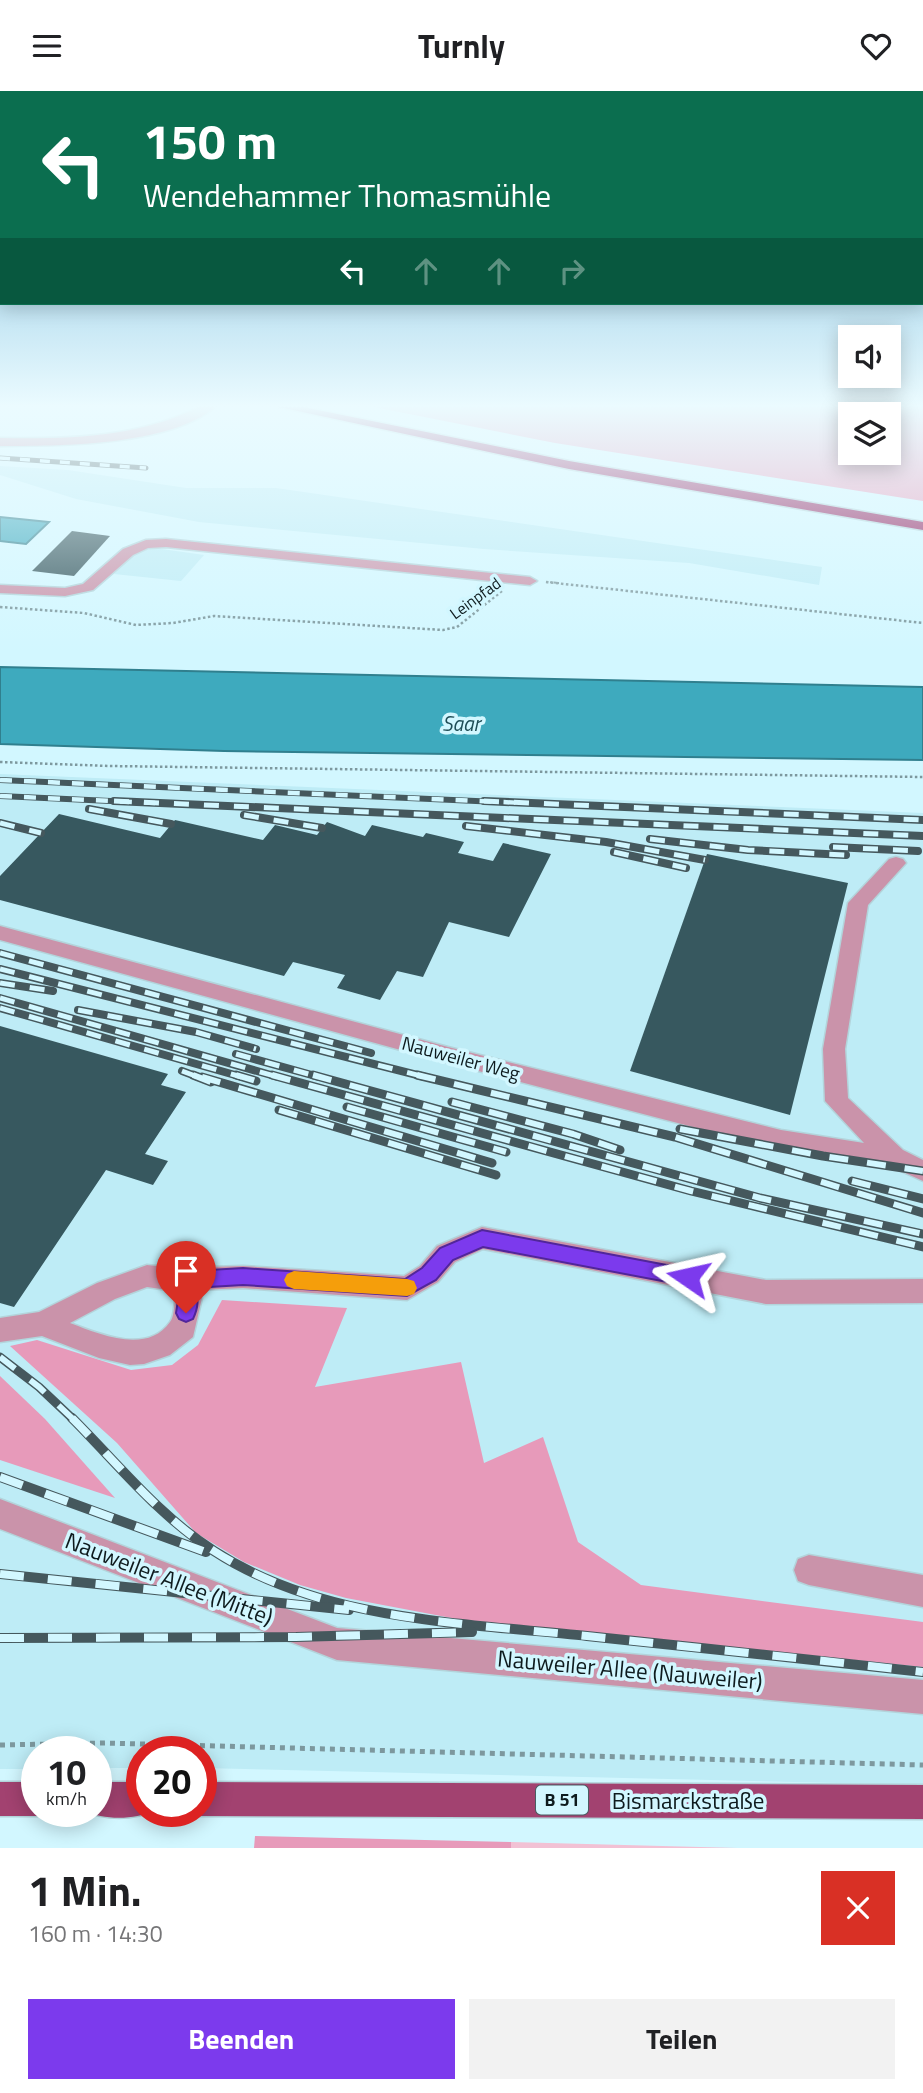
<!DOCTYPE html>
<html lang="de">
<head>
<meta charset="utf-8">
<style>
  body { margin:0; font-family:"Titillium Web",sans-serif; background:#f2f2f2; color:#202124; height:100vh; display:flex; flex-direction:column; font-size:26px; white-space:nowrap }
  * { box-sizing:border-box; margin:0 }
  p { font-size:23px; color:#757577 }
  .icon { flex:none; width:38px; height:38px; fill:none; stroke:currentColor; stroke-width:2; stroke-linecap:round; stroke-linejoin:round }
  .map { position:relative; height:1757px; overflow:hidden }
  .details { display:flex; flex-direction:column; background:#fff; flex:1 }
  .details>* { flex:none }
  .top-card { position:absolute; left:0px; top:0px; width:924px; height:214px; box-shadow:0 4px 18px #0003; background:#0b6e4f; color:#fff; overflow:hidden }
  .fabs { position:absolute; left:838px; top:234px; display:grid; gap:14px }
  .fabs a { display:grid; place-items:center; width:63px; height:63px; border-radius:0px; background:#fff; box-shadow:0 4px 18px #0003; font-size:35px }
  .speed { position:absolute; left:21px; top:1645px; display:flex; gap:14px; font-size:35px; font-weight:700; text-align:center }
  .speed>* { display:grid; place-content:center; width:91px; height:91px; border-radius:50%; background:#fff; box-shadow:0 4px 18px #0003; line-height:1 }
  .speed small { font-size:18px; font-weight:400 }
  .speed .limit { border:10px solid #d22; background:#fff; color:#111 }
  .pin { position:absolute; display:grid; place-items:center; width:60px; height:60px; color:#fff; margin:-72px -30px; border-radius:50% 50% 50% 0; rotate:-45deg; box-shadow:0 0 7px #0007 }
  .pin .icon { rotate:45deg }
  .me { position:absolute; width:77px; margin:-38px; rotate:281deg; stroke-linejoin:round; filter:drop-shadow(0 0 5px #0008) }
  .turn { display:flex; align-items:center; gap:24px; height:147px; padding:0 28px; font-size:32px }
  .turn .icon { width:91px; height:91px; stroke-width:2.5 }
  .turn b { display:block; font-size:49px; line-height:60px }
  .lanes { display:flex; align-items:center; height:66px; padding:0 28px; background:#0003; justify-content:center; gap:35px; direction:ltr }
  .lanes .off { opacity:.35 }
  .round { display:grid; place-items:center; flex:none; width:74px; height:74px; border-radius:0px; background:#f2f2f2 }
  .overview { display:flex; align-items:center; justify-content:space-between; height:119px; padding:0 28px }
  h1 { font-size:42px; font-weight:700; line-height:52px }
  .action { display:flex; gap:14px; margin-top:auto; padding:14px 28px }
  .action a { flex:1; height:80px; border-radius:0px; background:#7c3aed; color:#fff; font-size:28px; font-weight:700; line-height:80px; text-align:center }
  .action a+a { background:#f2f2f2; color:#202124 }
  header { display:flex; justify-content:space-between; align-items:center; height:91px; padding:0 28px; background:#fff; font-size:32px; font-weight:700 }
  .map>svg:first-child { display:block }
</style>
</head>
<body>
<header><svg class="icon" aria-label="menu" viewBox="0 0 24 24"><path d="M4 6h16M4 12h16M4 18h16"/></svg>Turnly<svg class="icon" aria-label="heart" viewBox="0 0 24 24"><path d="M12 20l-8-8c-3-5 5-10 8-4 3-6 11-1 8 4z"/></svg></header>
<div class="map">
<svg width="923" height="1757" viewBox="0 0 923 1757">
  <rect width="100%" height="100%" fill="#d2f7ff"/>
  <g fill="#beecf6">
    <polygon points="0,375 68,379 186,397 276,397 822,476 819,494 689,472 484,458 199,431 76,408 0,384"/>
    <polygon points="155,457 204,464 181,490 114,483 134,462"/>
    <polygon points="0,683 923,722 923,1694 201,1677 201,1661 142,1661 142,1677 96,1677 96,1661 37,1661 37,1678 0,1678"/>
  </g>
  <polygon fill="#f2c1d4" points="511,1751 738,1757 511,1757"/>
  <g fill="#e79aba" fill-rule="evenodd">
    <path d="M374,316H923V410L555,352ZM850,324H889V362H850Z"/>
    <polygon points="222,1209 347,1217 315,1296 461,1271 484,1372 543,1346 578,1451 641,1494 923,1531 923,1576 462,1529 346,1507 300,1494 244,1471 196,1442 117,1352 10,1255 37,1249 131,1279 172,1274 198,1254"/>
    <polygon points="0,1285 45,1328 115,1407 0,1369"/>
    <polygon points="255,1745 511,1751 511,1757 254,1757"/>
  </g>
  <g fill="#3eaabe" stroke="#307f8e" stroke-width="2">
    <polygon points="0,426 49,431 26,453 0,450"/>
    <polygon points="0,576 923,596 923,669 224,660 0,653"/>
  </g>
  <g fill="#37585f">
    <polygon points="72,440 110,445 74,485 32,480"/>
    <polygon points="59,723 160,747 175,729 263,749 275,734 317,744 327,731 365,745 372,734 423,746 426,742 464,751 458,762 493,770 503,752 551,763 509,846 449,831 423,886 397,880 380,909 337,897 345,884 293,871 284,885 0,809 0,785"/>
    <polygon points="707,763 848,792 790,1024 630,980"/>
    <polygon points="0,935 168,983 161,994 186,1001 145,1063 168,1070 153,1094 106,1079 14,1216 0,1212"/>
  </g>
  <g fill="none" stroke-linecap="round" stroke-linejoin="round">
    <defs>
      <g id="minor">
        <path d="M199,316H215C170,355 57,355 0,355V347C69,348 136,347 199,316Z"/>
        <polygon points="166,448 530,486 537,490 530,494 166,456 148,457 133,464 93,499 65,505 0,502 0,494 65,497 83,493 123,458 146,449"/>
        <polygon points="896,766 903,768 906,772 868,814 845,958 848,1007 903,1059 923,1069 923,1090 890,1075 781,1059 448,972 0,849 0,835 448,956 781,1039 864,1052 825,1010 823,958 848,812 889,768"/>
        <path d="M482,1136L766,1189L923,1188V1212L766,1213L483,1158L455,1171L438,1191L407,1209L243,1197L199,1199L202,1207L193,1246L170,1264L144,1273L130,1274L99,1267L42,1245L0,1251V1227L39,1221L97,1192L147,1174L176,1177L243,1175L404,1185L420,1175L437,1155ZM147,1196L168,1199L175,1209C174,1216 174,1226 170,1231C147,1264 99,1243 70,1232L115,1208Z"/>
        <polygon points="0,1408 337,1537 923,1589 923,1623 337,1569 0,1438"/>
        <polygon points="809,1464 923,1484 923,1516 809,1494 798,1490 794,1479 798,1468"/>
      </g>
      <g id="major">
        <polygon points="0,1691 37,1691 37,1720 49,1720 37,1725 0,1725"/>
        <path d="M96,1691H142V1720H154C134,1729 104,1729 84,1720H96Z"/>
        <polygon points="201,1691 923,1694 923,1728 201,1725 189,1720 201,1720"/>
      </g>
      <polygon id="highway" points="279,316 303,316 569,370 923,431 923,439 569,378"/>
    </defs>
    <use href="#minor" stroke="#b3d4db" stroke-width="3"/>
    <use href="#major" stroke="#b3d4db" stroke-width="3"/>
    <use href="#highway" stroke="#b3d4db" stroke-width="3"/>
    <polyline stroke="#7d989e" stroke-width="2" stroke-dasharray="2 2" stroke-linecap="butt" points="546,491 559,492"/>
    <g stroke="#7d989e" stroke-width="2.5" stroke-dasharray="2.5 2.5" stroke-linecap="butt">
      <polyline points="546,491 923,532"/>
      <polyline points="0,516 84,522 136,534 173,532 214,525 443,539 457,536 502,500"/>
      <polyline points="0,671 110,675 923,686"/>
    </g>
    <polyline stroke="#7d989e" stroke-width="5" stroke-dasharray="5 5" stroke-linecap="butt" points="0,1654 105,1652 923,1674"/>
    <use href="#minor" fill="#ca93aa" fill-rule="evenodd"/>
    <use href="#major" fill="#a24270" fill-rule="evenodd"/>
    <use href="#highway" fill="#901d5c" fill-rule="evenodd"/>
    <defs>
      <polyline id="rail-far4" points="0,367 146,377"/>
      <g id="rail-far3">
        <polyline points="0,689 524,712"/>
        <polyline points="0,705 155,712"/>
      </g>
      <g id="rail-far2">
        <polyline points="114,710 923,745"/>
        <polyline points="484,710 923,729"/>
        <polyline points="89,718 171,733"/>
        <polyline points="244,724 322,737"/>
        <polyline points="0,732 41,742"/>
        <polyline points="466,735 606,751 705,769"/>
        <polyline points="650,748 748,759 846,764"/>
        <polyline points="833,756 918,760"/>
        <polyline points="614,761 686,777"/>
        <polyline points="0,862 371,962"/>
        <polyline points="0,878 425,986"/>
        <polyline points="0,892 53,900"/>
        <polyline points="0,907 278,986"/>
        <polyline points="0,917 242,986"/>
        <polyline points="78,919 196,941 256,958"/>
        <polyline points="236,963 319,986"/>
        <polyline points="182,980 198,986"/>
      </g>
      <g id="rail-far1">
        <polyline points="193,984 211,991"/>
        <polyline points="236,984 256,990"/>
        <polyline points="272,984 691,1100 923,1156"/>
        <polyline points="313,984 760,1107 923,1143"/>
        <polyline points="417,984 675,1046 923,1122"/>
        <polyline points="202,986 492,1072"/>
        <polyline points="452,1011 573,1043 620,1059"/>
        <polyline points="347,1016 506,1061"/>
        <polyline points="279,1019 496,1084"/>
        <polyline points="680,1038 823,1065 923,1080"/>
        <polyline points="852,1090 923,1108"/>
        <polyline points="0,1266 39,1296 74,1329"/>
      </g>
      <g id="rail">
        <path d="M72,1327C118,1373 159,1425 214,1460C322,1530 463,1532 587,1545C699,1557 811,1568 923,1581"/>
        <polyline points="0,1386 206,1461"/>
        <polyline points="0,1483 349,1519"/>
        <polyline points="0,1547 296,1546 472,1541"/>
      </g>
    </defs>
    <use href="#rail-far4" stroke="#45585d" stroke-width="5"/>
    <use href="#rail-far3" stroke="#45585d" stroke-width="6"/>
    <use href="#rail-far2" stroke="#45585d" stroke-width="8"/>
    <use href="#rail-far1" stroke="#45585d" stroke-width="9"/>
    <use href="#rail" stroke="#45585d" stroke-width="10"/>
    <use href="#rail-far4" stroke="#d2f7ff" stroke-width="3.5" stroke-dasharray="10" stroke-linecap="butt"/>
    <use href="#rail-far3" stroke="#d2f7ff" stroke-width="4.5" stroke-dasharray="12" stroke-linecap="butt"/>
    <use href="#rail-far2" stroke="#d2f7ff" stroke-width="5" stroke-dasharray="15" stroke-linecap="butt"/>
    <use href="#rail-far1" stroke="#d2f7ff" stroke-width="6" stroke-dasharray="19" stroke-linecap="butt"/>
    <use href="#rail" stroke="#d2f7ff" stroke-width="8" stroke-dasharray="24" stroke-linecap="butt"/>
  </g>
  <linearGradient id="sky" x2="0" y2="1"><stop stop-color="#64b0d7"/><stop offset="0.56" stop-color="#ebfbff"/><stop offset="1" stop-color="#ebfbff" stop-opacity="0"/></linearGradient>
  <rect width="923" height="562" fill="url(#sky)"/>
  <path fill="#7c3aed" stroke="#51269a" stroke-width="2" d="M482,1139L688,1178L695,1180L698,1186L695,1192L688,1195L483,1156L453,1169L436,1189L407,1205L243,1194L193,1197C200,1207 198,1217 193,1228L186,1231L179,1228L176,1222L178,1209L166,1189L169,1183L176,1181L243,1177L405,1188L422,1177L440,1157Z"/>
  <polygon fill="#f59e0b" points="294,1180 407,1188 414,1190 417,1197 414,1203 407,1205 294,1198 287,1195 284,1189 287,1183"/>
  <g text-anchor="middle" stroke-width="7" stroke-linejoin="round" paint-order="stroke">
    <g font-size="16" fill="#0e1b1e" stroke="#d2f7ff">
      <text transform="translate(475 507) rotate(-36)" y="6">Leinpfad</text>
    </g>
    <rect fill="#d2f7ff" stroke="#495d62" stroke-width="2" x="536" y="1694.5" width="52" height="29" rx="5"/>
    <g font-size="18" font-weight="bold" fill="#0e1b1e">
      <text x="562" y="1715">B 51</text>
    </g>
    <g font-size="19" fill="#0e1b1e" stroke="#d2f7ff">
      <text transform="translate(461 967) rotate(15)" y="7">Nauweiler Weg</text>
    </g>
    <g font-size="21" font-style="italic" fill="#1f4d56" stroke="#d2f7ff">
      <text x="461" y="640">Saar</text>
    </g>
    <g font-size="23" fill="#0e1b1e" stroke="#d2f7ff">
      <text transform="translate(169 1488) rotate(21)" y="8">Nauweiler Allee (Mitte)</text>
      <text transform="translate(630 1579) rotate(5)" y="8">Nauweiler Allee (Nauweiler)</text>
      <text x="688" y="1718">Bismarckstraße</text>
    </g>
  </g>
</svg>
<div class="fabs">
<a><svg class="icon" aria-label="sound" viewBox="0 0 24 24"><path d="M4 9h4l5-4v14l-5-4H4zM17 9q2 3 0 6"/></svg></a>
<a><svg class="icon" aria-label="layers" viewBox="0 0 24 24"><path d="M12 4l9 5-9 5-9-5zM3 14l9 5 9-5"/></svg></a>
</div>
<div class="speed"><div>10<small>km/h</small></div><div class="limit">20</div></div>
<div class="pin" style="left:186px;top:1222px;background:#d93025"><svg class="icon" aria-label="arrive" viewBox="0 0 24 24"><path d="M6 21V4h12l-3 4 3 4H6"/></svg></div>
<svg class="me" style="left:688px;top:1186px" viewBox="-20 -20 40 40"><path d="M0-17L14 15 0 8-14 15z" fill="#7c3aed" stroke="#fff" stroke-width="4"/></svg>
<div class="top-card">
<div class="turn"><svg class="icon" aria-label="left" viewBox="0 0 24 24"><path d="M17 20v-9H6M10 6l-5 5 5 5"/></svg><div><b>150 m</b>Wendehammer Thomasmühle</div></div>
<div class="lanes"><svg class="icon" aria-label="left" viewBox="0 0 24 24"><path d="M17 20v-9H6M10 6l-5 5 5 5"/></svg><svg class="icon off" aria-label="ahead" viewBox="0 0 24 24"><path d="M12 20V5M6 11l6-6 6 6"/></svg><svg class="icon off" aria-label="ahead" viewBox="0 0 24 24"><path d="M12 20V5M6 11l6-6 6 6"/></svg><svg class="icon off" aria-label="right" viewBox="0 0 24 24"><path d="M7 20v-9h11M14 6l5 5-5 5"/></svg></div>
</div>
</div>
<section class="details">
<div class="overview"><div><h1>1 Min.</h1><p>160 m · 14:30</p></div><a class="round" style="background:#d93025;color:#fff"><svg class="icon" aria-label="close" viewBox="0 0 24 24"><path d="M6 6l12 12M18 6L6 18"/></svg></a></div>
<div class="action"><a>Beenden</a><a>Teilen</a></div>
</section>
</body>
</html>
